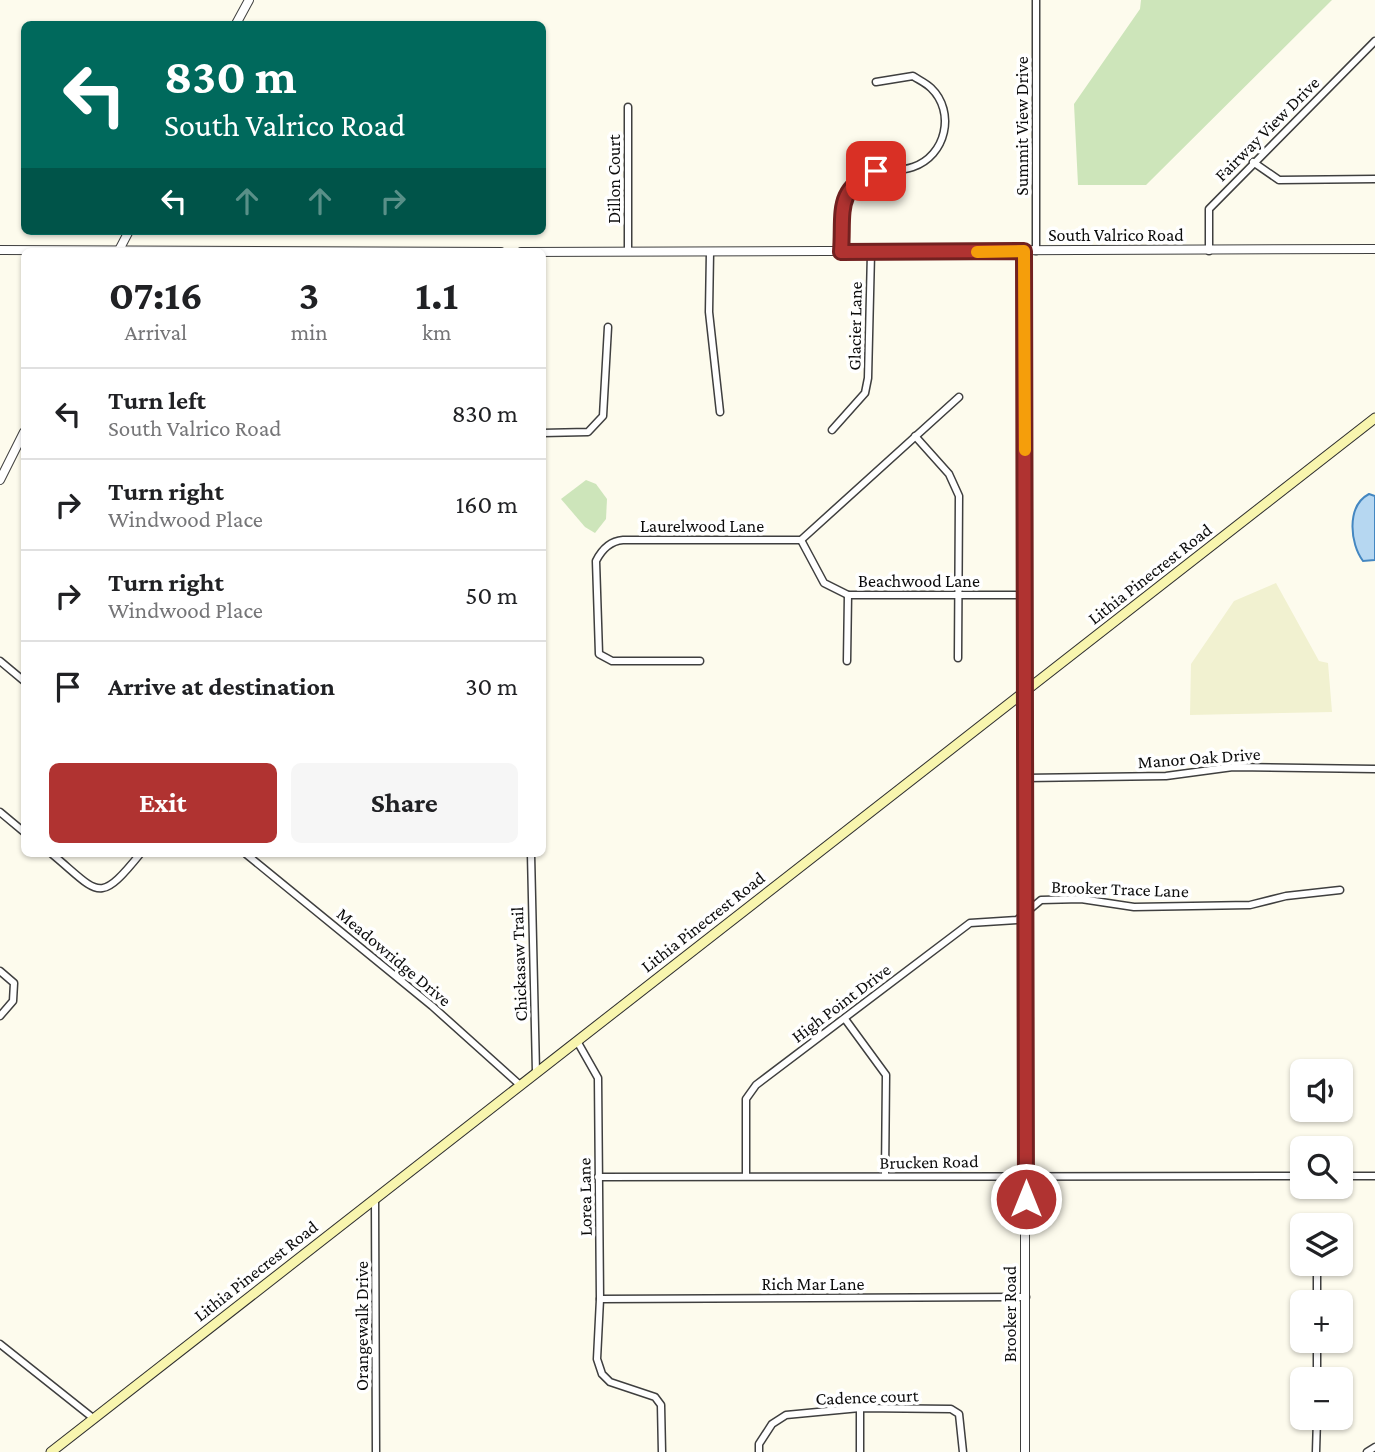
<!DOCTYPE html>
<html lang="en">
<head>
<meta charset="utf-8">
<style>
  body { margin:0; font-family:"Crimson Pro",serif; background:#f6f6f6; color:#202124; height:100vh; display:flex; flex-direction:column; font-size:26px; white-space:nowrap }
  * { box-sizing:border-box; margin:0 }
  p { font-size:23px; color:#757577 }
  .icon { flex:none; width:38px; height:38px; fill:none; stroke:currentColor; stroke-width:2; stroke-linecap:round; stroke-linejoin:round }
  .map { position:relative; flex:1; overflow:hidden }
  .side { position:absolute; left:21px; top:248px; width:525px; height:609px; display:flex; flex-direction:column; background:#fff; border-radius:10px; box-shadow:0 2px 5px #0004 }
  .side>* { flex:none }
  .top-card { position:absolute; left:21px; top:21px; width:525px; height:214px; border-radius:10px; box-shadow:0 2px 5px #0004; background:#00695c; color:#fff; overflow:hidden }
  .tools { position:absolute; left:1290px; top:1059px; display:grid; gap:14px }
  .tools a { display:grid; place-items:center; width:63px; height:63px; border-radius:10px; background:#fff; box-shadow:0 2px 5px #0004; font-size:35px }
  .pin { position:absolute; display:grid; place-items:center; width:60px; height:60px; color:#fff; margin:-30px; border-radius:14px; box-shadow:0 4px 10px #0006 }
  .me { position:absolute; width:77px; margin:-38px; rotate:0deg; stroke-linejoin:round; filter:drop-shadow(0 0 5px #0008) }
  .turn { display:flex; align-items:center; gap:24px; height:147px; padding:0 28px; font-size:32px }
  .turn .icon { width:91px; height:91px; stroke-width:2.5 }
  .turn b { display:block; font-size:49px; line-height:60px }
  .lanes { display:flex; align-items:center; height:66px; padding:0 28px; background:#0003; justify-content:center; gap:35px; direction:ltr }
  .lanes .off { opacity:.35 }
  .eta { display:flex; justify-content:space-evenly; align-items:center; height:119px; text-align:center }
  .eta b { font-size:42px; font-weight:700; line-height:49px }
  .action { display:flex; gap:14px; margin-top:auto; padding:14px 28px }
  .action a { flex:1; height:80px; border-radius:10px; background:#b03331; color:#fff; font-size:28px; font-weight:700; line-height:80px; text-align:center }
  .action a+a { background:#f6f6f6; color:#202124 }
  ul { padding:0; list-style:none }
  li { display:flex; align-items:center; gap:21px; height:91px; padding:0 28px; border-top:2px solid #e0e0e0 }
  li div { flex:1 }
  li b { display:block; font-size:26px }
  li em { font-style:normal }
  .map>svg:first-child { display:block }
</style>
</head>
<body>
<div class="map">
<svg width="1375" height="1452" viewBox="0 0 1375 1452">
  <rect width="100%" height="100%" fill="#fdfbed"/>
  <polygon fill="#f1f1d0" points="1276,583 1319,661 1328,663 1332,712 1190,715 1191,664 1234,601"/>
  <g fill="#cde5ba">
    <polygon points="1141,0 1332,0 1146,185 1078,185 1074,104 1140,9"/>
    <polygon points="586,480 596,484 607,499 606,519 595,533 585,527 561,499"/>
  </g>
  <path fill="#b6d7f1" stroke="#4487c1" stroke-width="2" d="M1369,494L1375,496V560L1363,561C1350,544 1346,506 1369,494Z"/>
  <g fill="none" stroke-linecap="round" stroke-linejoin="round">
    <defs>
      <g id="minor">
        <polyline points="628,107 628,251"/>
        <polyline points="1253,162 1279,180 1375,179"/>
        <polyline points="1036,251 1036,0"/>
        <polyline points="1209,251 1209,209 1375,41"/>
        <polyline points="710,252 709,312 720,412"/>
        <path d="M841,252C842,235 839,209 845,193C856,165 892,175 913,167C946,156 956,112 931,88C926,83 919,80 913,76L876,82"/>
        <polyline points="832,430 865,393 868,378 871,253"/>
        <polyline points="542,433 588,432 603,416 608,327"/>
        <polyline points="915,436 949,474 959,496 958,658"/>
        <polyline points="801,540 824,583 848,595 1025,595"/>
        <polyline points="0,661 24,681"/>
        <path d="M700,661H612L599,654L596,561C602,549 610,541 623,540H801L959,397"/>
        <polyline points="847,661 848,595"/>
        <polyline points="1025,778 1166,776 1233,767 1375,769"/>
        <polyline points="0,812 24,832"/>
        <path d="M52,854C99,893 98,906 140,854"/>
        <polyline points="246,854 432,1006 520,1085"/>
        <polyline points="531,854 536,1072"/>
        <polyline points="0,971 14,983 13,1001 0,1016"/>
        <polyline points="845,1019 886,1075 885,1176"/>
        <polyline points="577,1041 598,1078 600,1299 597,1359 602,1374 610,1382 655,1397 661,1405 662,1452"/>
        <polyline points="746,1176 746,1099 756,1085 970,923 1017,920 1041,900 1081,899 1134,907 1250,905 1286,896 1340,890"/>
        <polyline points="1340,1176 1375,1176"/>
        <polyline points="598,1177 1302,1176"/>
        <polyline points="375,1199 376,1452"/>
        <polyline points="600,1299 1026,1297"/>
        <polyline points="1317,1302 1317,1264"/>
        <polyline points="0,1344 93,1418"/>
        <polyline points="1317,1379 1317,1340"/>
        <polyline points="860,1408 860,1452"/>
        <polyline points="759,1452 759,1444 772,1424 786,1415 860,1408 951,1409 959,1414 963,1452"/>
        <polyline points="1316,1452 1317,1418"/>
        <polyline points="1367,1452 1375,1447"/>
      </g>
      <g id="tertiary">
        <polyline points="236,24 249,0"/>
        <polyline points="0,250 501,252"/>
        <polyline points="1025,251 1025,1452"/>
        <polyline points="118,252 129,231"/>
        <polyline points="521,252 1375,249"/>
        <polyline points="0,480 24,432"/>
      </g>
      <polyline id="secondary" points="51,1452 1375,418"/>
    </defs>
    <use href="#minor" stroke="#3f3f3f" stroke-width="9"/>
    <use href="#tertiary" stroke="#3f3f3f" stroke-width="10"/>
    <use href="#secondary" stroke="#2e2e2e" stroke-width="11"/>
    <use href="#minor" stroke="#fff" stroke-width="6"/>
    <use href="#tertiary" stroke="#fff" stroke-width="8"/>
    <use href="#secondary" stroke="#f8f5ae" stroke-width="9"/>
  </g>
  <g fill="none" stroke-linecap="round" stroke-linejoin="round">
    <defs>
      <path id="route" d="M876,171C834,190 844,212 841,252L1024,251L1026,1199"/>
    </defs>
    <use href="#route" stroke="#722120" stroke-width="18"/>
    <use href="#route" stroke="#b03331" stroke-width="12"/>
    <polyline stroke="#f59e0b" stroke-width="12" points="977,252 1024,251 1025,450"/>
  </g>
  <g text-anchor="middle" stroke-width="7" stroke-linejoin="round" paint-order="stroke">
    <g font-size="18" fill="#0c0c0c" stroke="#fff">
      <text transform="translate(1022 126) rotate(-90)" y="6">Summit View Drive</text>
      <text transform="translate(1267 129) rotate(-45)" y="6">Fairway View Drive</text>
      <text transform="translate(614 179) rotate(-90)" y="6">Dillon Court</text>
      <text x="1116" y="241">South Valrico Road</text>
      <text transform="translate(855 326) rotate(-89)" y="6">Glacier Lane</text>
      <text x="702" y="532">Laurelwood Lane</text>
      <text transform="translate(1150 574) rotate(-38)" y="6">Lithia Pinecrest Road</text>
      <text x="919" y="587">Beachwood Lane</text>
      <text transform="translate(1199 758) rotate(-4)" y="6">Manor Oak Drive</text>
      <text transform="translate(1120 889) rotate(2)" y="6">Brooker Trace Lane</text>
      <text transform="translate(703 922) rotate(-38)" y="6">Lithia Pinecrest Road</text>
      <text transform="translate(394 957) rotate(40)" y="6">Meadowridge Drive</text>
      <text transform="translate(519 964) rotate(-92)" y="6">Chickasaw Trail</text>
      <text transform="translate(841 1003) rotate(-37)" y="6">High Point Drive</text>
      <text transform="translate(929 1162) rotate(-1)" y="6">Brucken Road</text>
      <text transform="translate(585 1197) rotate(-91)" y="6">Lorea Lane</text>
      <text transform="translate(256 1271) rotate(-38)" y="6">Lithia Pinecrest Road</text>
      <text x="813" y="1290">Rich Mar Lane</text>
      <text transform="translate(1010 1314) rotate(-90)" y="6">Brooker Road</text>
      <text transform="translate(362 1326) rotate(-90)" y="6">Orangewalk Drive</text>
      <text transform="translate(867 1397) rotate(-2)" y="6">Cadence court</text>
    </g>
  </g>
</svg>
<div class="tools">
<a><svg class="icon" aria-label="sound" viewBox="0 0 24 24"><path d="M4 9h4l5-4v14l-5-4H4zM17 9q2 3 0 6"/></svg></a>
<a><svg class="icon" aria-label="search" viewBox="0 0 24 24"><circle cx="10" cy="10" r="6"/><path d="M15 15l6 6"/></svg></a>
<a><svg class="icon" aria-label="layers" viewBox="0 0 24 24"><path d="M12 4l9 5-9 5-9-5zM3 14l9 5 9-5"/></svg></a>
<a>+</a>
<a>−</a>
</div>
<div class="pin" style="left:876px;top:171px;background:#d93025"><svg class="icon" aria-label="arrive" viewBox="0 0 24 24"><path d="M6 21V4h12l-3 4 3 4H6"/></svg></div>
<svg class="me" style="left:1026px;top:1199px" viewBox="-20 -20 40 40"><circle r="17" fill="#b03331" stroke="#fff" stroke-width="3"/><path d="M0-11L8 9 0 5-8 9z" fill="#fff"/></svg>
<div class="top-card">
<div class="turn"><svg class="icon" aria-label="left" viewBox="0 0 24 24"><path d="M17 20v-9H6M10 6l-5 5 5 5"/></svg><div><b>830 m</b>South Valrico Road</div></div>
<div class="lanes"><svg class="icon" aria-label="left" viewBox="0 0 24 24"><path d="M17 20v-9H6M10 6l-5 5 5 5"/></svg><svg class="icon off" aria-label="ahead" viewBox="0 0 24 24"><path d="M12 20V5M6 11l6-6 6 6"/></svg><svg class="icon off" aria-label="ahead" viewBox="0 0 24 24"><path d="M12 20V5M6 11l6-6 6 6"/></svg><svg class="icon off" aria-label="right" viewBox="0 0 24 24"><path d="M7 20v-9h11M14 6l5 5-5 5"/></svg></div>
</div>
<section class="side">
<div class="eta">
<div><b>07:16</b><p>Arrival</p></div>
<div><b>3</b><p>min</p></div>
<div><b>1.1</b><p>km</p></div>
</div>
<ul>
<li><svg class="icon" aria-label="left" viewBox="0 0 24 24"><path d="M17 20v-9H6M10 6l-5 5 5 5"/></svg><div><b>Turn left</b><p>South Valrico Road</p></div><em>830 m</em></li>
<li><svg class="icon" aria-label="right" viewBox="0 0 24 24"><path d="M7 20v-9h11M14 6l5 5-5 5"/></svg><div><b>Turn right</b><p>Windwood Place</p></div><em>160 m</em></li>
<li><svg class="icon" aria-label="right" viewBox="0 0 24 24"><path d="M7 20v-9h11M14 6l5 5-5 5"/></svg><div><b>Turn right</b><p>Windwood Place</p></div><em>50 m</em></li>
<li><svg class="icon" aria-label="arrive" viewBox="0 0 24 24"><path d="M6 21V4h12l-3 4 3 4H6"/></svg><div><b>Arrive at destination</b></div><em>30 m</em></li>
</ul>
<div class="action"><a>Exit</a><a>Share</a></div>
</section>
</div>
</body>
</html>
